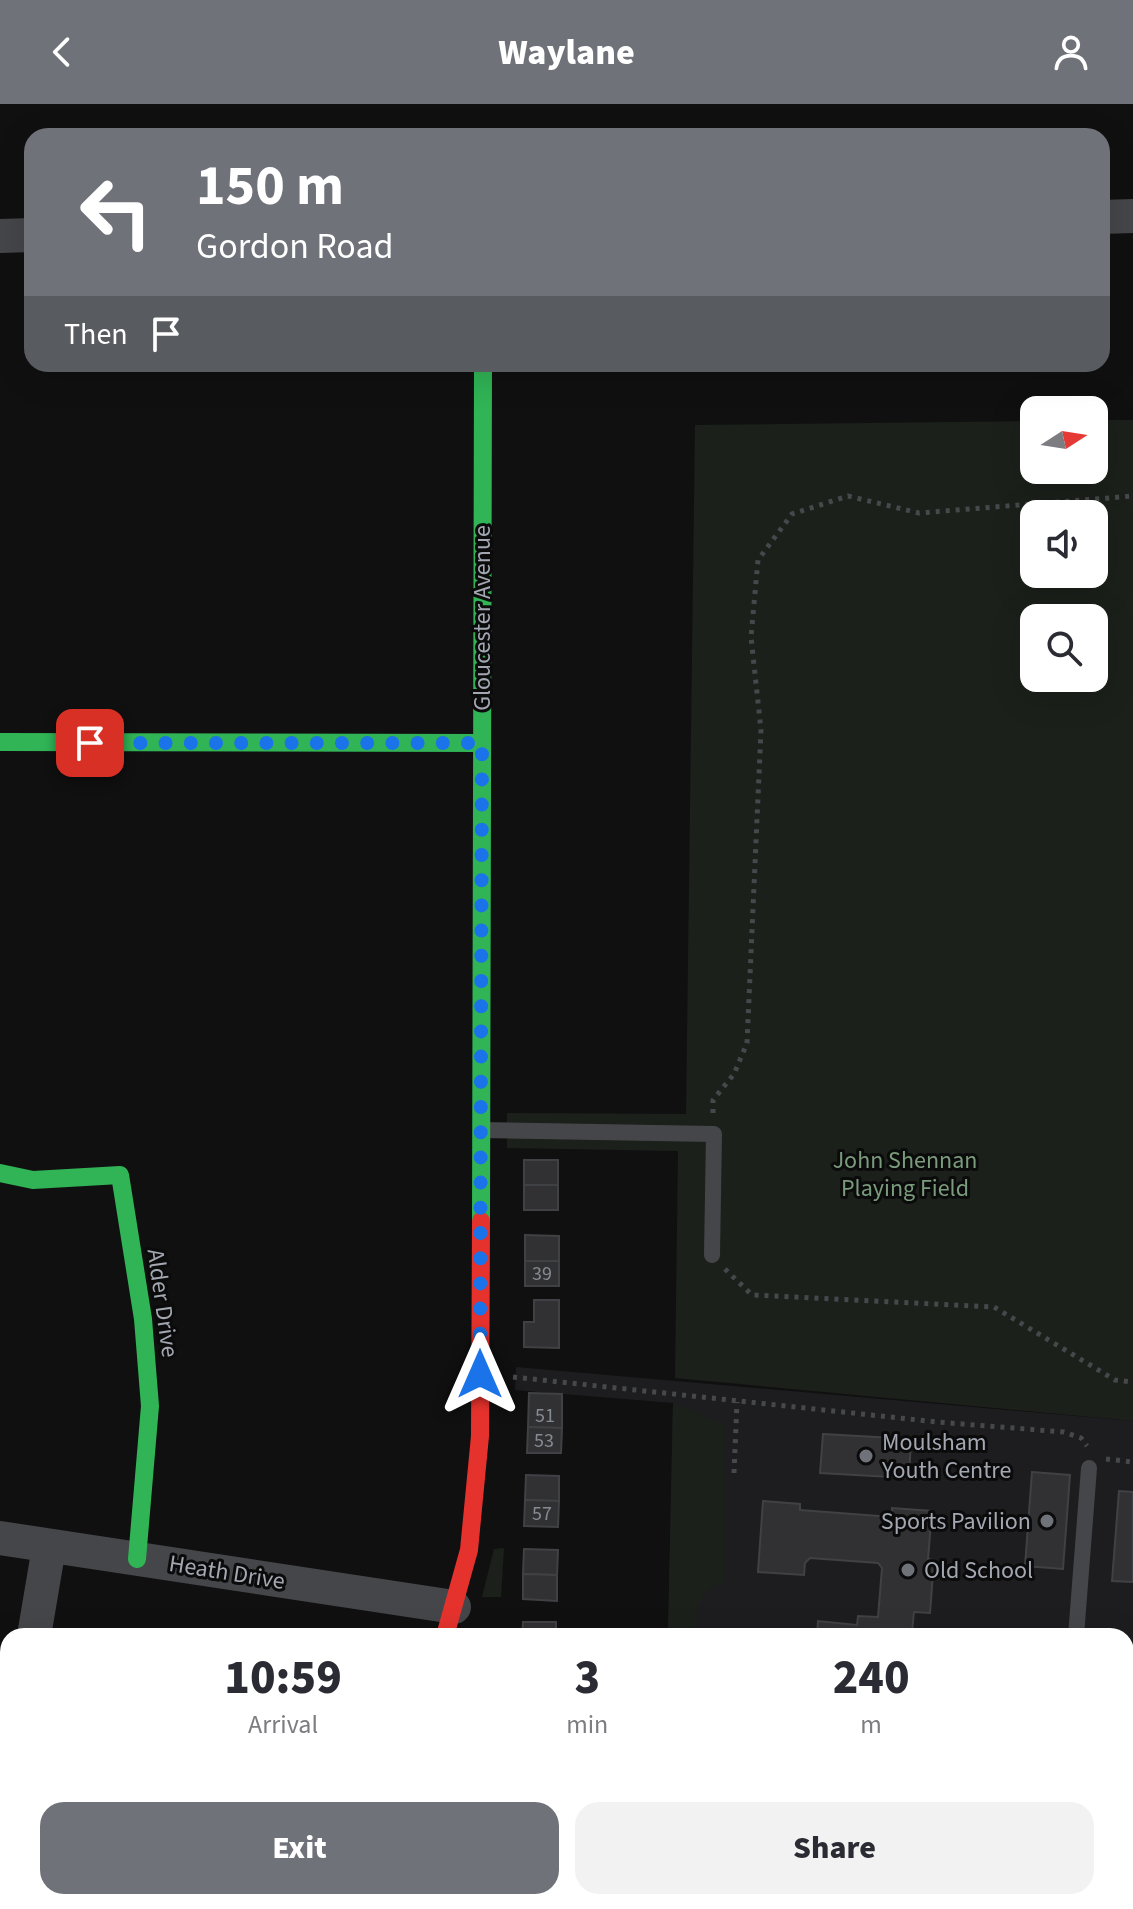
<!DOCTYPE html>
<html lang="en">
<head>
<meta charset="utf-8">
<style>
  body { margin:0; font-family:"Source Sans 3",sans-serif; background:#f2f2f3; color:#2b2b33; height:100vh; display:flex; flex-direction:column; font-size:30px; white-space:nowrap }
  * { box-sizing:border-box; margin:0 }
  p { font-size:26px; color:#7c7c81 }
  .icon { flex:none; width:44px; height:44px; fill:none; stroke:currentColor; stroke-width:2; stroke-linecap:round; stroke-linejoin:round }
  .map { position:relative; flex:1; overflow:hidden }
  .panel { position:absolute; left:0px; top:1524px; width:1134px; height:282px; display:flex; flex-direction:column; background:#fff; border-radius:24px 24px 0 0; box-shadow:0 8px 32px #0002 }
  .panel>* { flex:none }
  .guide { position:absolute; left:24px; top:24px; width:1086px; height:244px; border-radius:24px; box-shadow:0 8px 32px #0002; background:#6f7279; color:#fff; overflow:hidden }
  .needle { width:52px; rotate:78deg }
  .controls { position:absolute; left:1020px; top:292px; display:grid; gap:16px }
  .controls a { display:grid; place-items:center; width:88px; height:88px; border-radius:16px; background:#fff; box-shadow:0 8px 32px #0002; font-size:40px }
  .pin { position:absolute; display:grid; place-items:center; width:68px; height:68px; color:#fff; margin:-34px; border-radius:16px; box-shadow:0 4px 12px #0006 }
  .me { position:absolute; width:88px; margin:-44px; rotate:0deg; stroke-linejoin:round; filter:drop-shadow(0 0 6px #0008) }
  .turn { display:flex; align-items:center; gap:28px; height:168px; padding:0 40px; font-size:36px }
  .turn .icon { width:104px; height:104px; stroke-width:2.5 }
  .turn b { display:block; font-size:56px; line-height:68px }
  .then { display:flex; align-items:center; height:76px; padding:0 40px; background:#0003; gap:16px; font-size:30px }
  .eta { display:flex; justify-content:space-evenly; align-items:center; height:136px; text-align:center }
  .eta b { font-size:48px; font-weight:800; line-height:56px }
  .action { display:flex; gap:16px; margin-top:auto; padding:16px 40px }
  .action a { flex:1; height:92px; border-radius:24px; background:#6f7279; color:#fff; font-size:32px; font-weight:800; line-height:92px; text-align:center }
  .action a+a { background:#f2f2f3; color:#2b2b33 }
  header { display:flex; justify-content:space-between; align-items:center; height:104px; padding:0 40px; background:#6f7279; color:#fff; font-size:36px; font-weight:800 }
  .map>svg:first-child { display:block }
</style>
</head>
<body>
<header><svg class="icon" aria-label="back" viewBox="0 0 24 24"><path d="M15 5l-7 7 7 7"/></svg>Waylane<svg class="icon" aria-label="person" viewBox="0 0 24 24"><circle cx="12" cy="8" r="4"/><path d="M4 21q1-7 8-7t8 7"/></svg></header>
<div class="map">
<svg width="1133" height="1805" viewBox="0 0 1133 1805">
  <rect width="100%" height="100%" fill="#101011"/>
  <polygon fill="#1d1d1f" points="516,1263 1133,1317 1133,1805 663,1805 663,1798 1126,1798 1126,1532 668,1532 673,1299 515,1286"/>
  <g fill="#1b201b" fill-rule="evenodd">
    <path d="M1094,316H1133V1317L675,1274L678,1047L507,1044V1009L686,1010L695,321L1034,317V366H1094ZM1034,410H1094V470H1034ZM1034,514H1094V574H1034Z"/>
    <path d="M673,1299L724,1320V1479C696,1488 697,1506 695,1532H668Z"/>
    <polygon points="504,1444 501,1493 482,1493 494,1445"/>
  </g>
  <g fill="#313133" stroke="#404144" stroke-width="2">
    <rect x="524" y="1056" width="34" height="25"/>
    <rect x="524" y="1081" width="34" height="25"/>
    <polygon points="525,1131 559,1132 559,1157 525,1157"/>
    <rect x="525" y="1157" width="34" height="25"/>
    <polygon points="534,1196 559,1196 559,1244 524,1243 524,1218 534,1218"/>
    <polygon points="529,1289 562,1290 562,1324 528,1323"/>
    <polygon points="528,1323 562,1324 561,1349 527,1349"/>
    <polygon points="823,1330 911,1335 909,1374 820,1369"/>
    <polygon points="1032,1368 1070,1371 1063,1465 1025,1462"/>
    <polygon points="526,1371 559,1372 559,1397 525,1396"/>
    <polygon points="1119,1387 1133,1388 1133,1478 1112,1477"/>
    <polygon points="525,1396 559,1397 558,1423 524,1422"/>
    <polygon points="763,1397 800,1400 800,1406 892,1413 892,1404 932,1407 928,1455 934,1456 930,1509 914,1508 912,1528 964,1532 817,1532 818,1517 857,1521 858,1512 878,1513 882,1464 878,1459 810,1454 805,1459 804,1471 758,1468"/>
    <polygon points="524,1445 558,1446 557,1471 523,1470"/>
    <polygon points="523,1470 557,1471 557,1497 523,1495"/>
    <polygon points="523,1518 556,1518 556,1532 522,1532"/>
    <rect x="840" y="1798" width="31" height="7"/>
    <rect x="985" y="1798" width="37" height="7"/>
  </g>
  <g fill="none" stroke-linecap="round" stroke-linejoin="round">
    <g stroke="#46484b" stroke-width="5" stroke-dasharray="4 6" stroke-linecap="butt">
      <polyline points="713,1009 713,996 734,970 747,939 761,626 751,533 758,456 792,410 848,392 919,409 1133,392"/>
      <polyline points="725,1165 752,1191 994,1203 1115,1276 1133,1278"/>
      <polyline points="513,1273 937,1318 1064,1328 1081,1334 1087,1342"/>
      <polyline points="1106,1355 1133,1358"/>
      <polyline points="734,1369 737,1298"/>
    </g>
    <g stroke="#454649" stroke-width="16">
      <polyline points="482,1026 714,1030 712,1151"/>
      <polyline points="1076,1532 1089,1364"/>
      <polyline points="1126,1711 1130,1722 1126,1729"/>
      <polyline points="1054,1805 1054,1798"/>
    </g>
    <g stroke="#454649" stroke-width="34">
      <polyline points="1102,113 1133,112"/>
      <polyline points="0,132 32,131"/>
      <polyline points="0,1434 454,1503"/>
      <polyline points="34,1532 49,1443"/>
      <polyline points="0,1704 8,1667"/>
      <polyline points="346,1805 348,1798"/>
    </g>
    <g stroke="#30b455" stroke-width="18">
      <polyline points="0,638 482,639"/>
      <polyline points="0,1069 33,1076 120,1071 143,1215 150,1302 137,1455"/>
      <polyline points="481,1117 483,260"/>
    </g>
    <polyline stroke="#e5322d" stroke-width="18" points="445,1532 469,1446 480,1332 481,1117"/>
  </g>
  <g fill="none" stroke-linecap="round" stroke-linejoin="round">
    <polyline stroke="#1a73e8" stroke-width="14" stroke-dasharray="0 25.2" points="90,639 482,639 480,1270"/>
  </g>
  <g fill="#6f7279" stroke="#0b0b0c" stroke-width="3">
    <circle cx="866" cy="1352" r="8"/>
    <circle cx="1047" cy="1417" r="8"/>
    <circle cx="908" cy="1466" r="8"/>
  </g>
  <g text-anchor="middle" stroke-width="6" stroke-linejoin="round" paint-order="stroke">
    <g font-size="20" fill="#868a92">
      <text x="542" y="1176">39</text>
      <text x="545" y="1318">51</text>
      <text x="544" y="1343">53</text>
      <text x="542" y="1416">57</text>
    </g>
    <g font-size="24" fill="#a2a7b1" stroke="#0b0b0c">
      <text transform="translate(482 514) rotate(-90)" y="8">Gloucester Avenue</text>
      <text transform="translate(163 1199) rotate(82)" y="8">Alder Drive</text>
      <text transform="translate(227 1468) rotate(9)" y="8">Heath Drive</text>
    </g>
    <g font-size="24" fill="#7a9b7c" stroke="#0b0b0c">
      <text x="905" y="1064">John Shennan<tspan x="905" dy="28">Playing Field</tspan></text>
    </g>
    <g font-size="24" fill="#a2a7b1" stroke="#0b0b0c" text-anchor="start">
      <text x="882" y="1346">Moulsham<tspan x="882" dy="28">Youth Centre</tspan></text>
      <text x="1031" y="1425" text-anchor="end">Sports Pavilion</text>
      <text x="924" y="1474">Old School</text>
    </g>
  </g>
</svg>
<div class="controls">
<a><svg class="needle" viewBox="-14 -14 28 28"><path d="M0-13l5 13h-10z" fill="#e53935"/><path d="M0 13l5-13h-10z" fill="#7c7c81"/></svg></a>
<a><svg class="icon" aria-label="sound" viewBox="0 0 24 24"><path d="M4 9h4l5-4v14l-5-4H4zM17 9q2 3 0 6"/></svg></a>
<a><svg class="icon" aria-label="search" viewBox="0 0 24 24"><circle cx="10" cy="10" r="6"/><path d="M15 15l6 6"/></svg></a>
</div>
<div class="pin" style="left:90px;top:639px;background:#d93025"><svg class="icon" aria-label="arrive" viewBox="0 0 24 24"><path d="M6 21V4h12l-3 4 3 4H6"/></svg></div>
<svg class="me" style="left:480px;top:1270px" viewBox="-20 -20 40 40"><path d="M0-17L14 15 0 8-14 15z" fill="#1a73e8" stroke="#fff" stroke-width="4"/></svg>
<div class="guide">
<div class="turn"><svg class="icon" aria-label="left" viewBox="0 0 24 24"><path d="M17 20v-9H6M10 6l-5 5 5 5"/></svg><div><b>150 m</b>Gordon Road</div></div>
<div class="then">Then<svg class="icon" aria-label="arrive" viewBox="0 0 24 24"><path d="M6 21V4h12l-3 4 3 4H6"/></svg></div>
</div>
<section class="panel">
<div class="eta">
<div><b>10:59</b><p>Arrival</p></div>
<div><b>3</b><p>min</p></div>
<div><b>240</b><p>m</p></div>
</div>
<div class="action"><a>Exit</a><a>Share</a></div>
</section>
</div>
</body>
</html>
